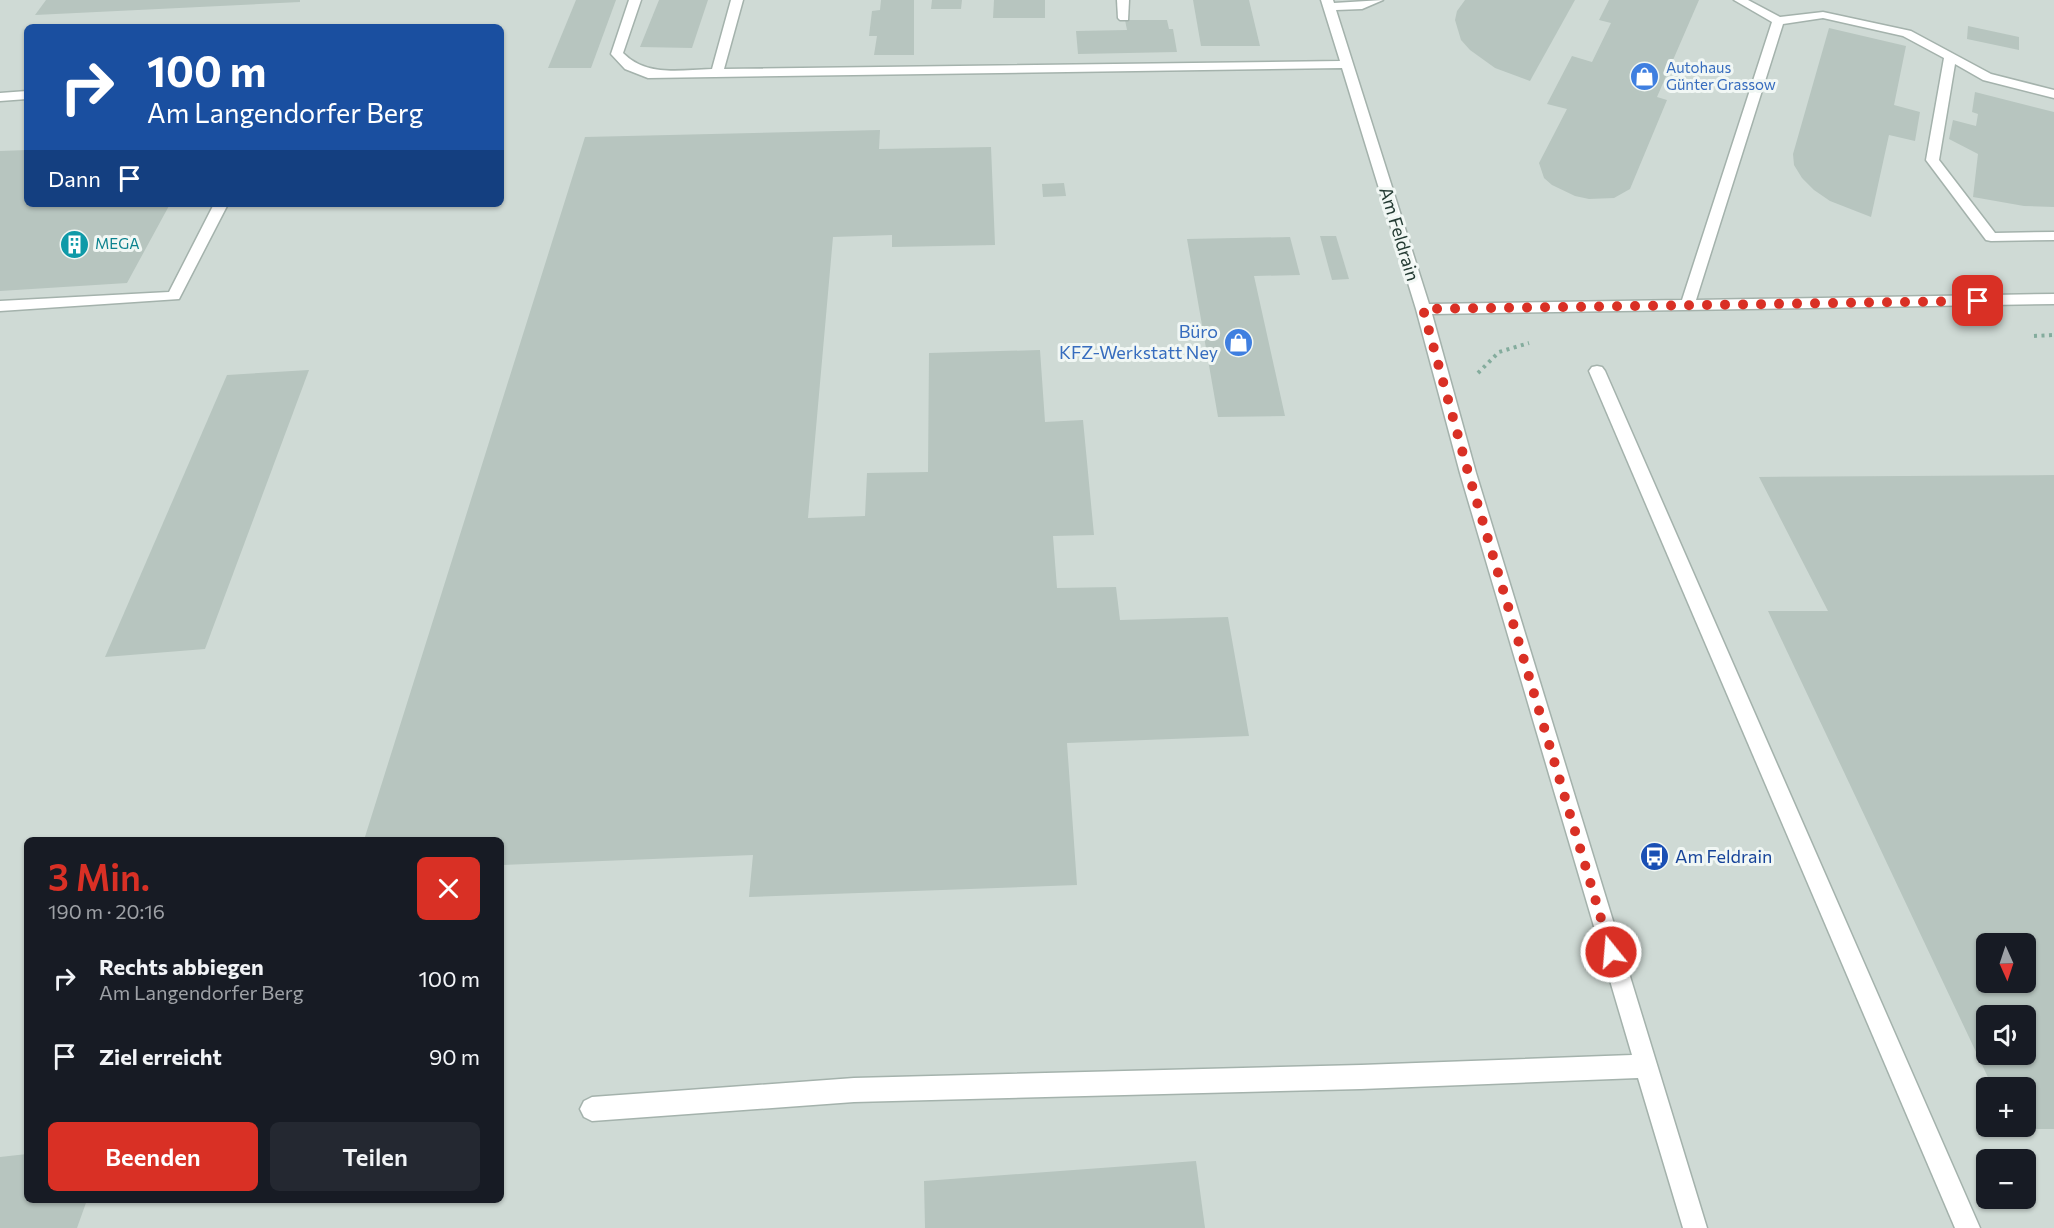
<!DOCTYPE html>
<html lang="de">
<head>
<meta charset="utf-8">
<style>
  body { margin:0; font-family:Commissioner,sans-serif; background:#242831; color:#f1f3f6; height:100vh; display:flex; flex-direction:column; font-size:22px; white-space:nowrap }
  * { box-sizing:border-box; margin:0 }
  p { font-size:20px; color:#9ea1a6 }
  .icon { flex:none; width:33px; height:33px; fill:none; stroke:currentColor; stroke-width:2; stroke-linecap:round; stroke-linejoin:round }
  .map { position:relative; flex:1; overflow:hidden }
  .side { position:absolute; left:24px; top:837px; width:480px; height:366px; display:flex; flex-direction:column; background:#171b24; border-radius:9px; box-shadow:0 2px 4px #0004 }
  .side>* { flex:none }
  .hud { position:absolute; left:24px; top:24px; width:480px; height:183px; border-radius:9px; box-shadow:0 2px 4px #0004; background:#1a4fa0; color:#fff; overflow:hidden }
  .needle { width:39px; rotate:177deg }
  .buttons { position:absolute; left:1976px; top:933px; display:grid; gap:12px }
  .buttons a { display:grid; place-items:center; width:60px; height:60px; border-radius:9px; background:#171b24; box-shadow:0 2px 4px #0004; font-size:30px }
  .pin { position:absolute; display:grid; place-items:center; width:51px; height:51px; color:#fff; margin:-26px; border-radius:12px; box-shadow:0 3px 9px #0006 }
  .me { position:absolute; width:66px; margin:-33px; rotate:343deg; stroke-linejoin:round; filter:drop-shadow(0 0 4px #0008) }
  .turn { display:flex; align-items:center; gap:21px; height:126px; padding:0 24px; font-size:27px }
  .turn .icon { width:78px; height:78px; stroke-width:2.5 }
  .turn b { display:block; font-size:42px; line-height:51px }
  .then { display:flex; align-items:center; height:57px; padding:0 24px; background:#0003; gap:12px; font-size:22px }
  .round { display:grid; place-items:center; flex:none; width:63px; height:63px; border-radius:9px; background:#242831 }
  .summary { display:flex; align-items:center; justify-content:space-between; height:102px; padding:0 24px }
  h1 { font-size:36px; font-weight:600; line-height:45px; color:#d93025 }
  .cta { display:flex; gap:12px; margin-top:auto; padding:12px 24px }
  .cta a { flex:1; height:69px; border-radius:9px; background:#d93025; color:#fff; font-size:24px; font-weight:600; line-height:69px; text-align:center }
  .cta a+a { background:#242831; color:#f1f3f6 }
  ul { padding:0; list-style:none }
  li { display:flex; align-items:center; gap:18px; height:78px; padding:0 24px }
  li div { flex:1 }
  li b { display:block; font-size:22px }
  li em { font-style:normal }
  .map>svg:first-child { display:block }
</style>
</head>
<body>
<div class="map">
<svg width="2054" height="1228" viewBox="0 0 2054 1228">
  <rect width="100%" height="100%" fill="#e1eae6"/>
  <path fill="#cfdad5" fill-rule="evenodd" d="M0,0H2054V1228H0ZM27,27H501V204H27ZM27,840H501V1200H27ZM1986,944H2025V982H1986ZM1986,1016H2025V1054H1986ZM1986,1088H2025V1126H1986ZM1986,1160H2025V1198H1986Z"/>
  <g fill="#b7c5bf" fill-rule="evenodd">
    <polygon points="46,0 300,0 300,2 35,15"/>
    <polygon points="576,0 616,0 591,68 548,68"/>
    <polygon points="659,0 708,0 692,48 640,47"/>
    <polygon points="881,0 914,0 914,55 874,55 877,36 869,36 872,11 880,10"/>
    <polygon points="932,0 962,0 961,9 931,9"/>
    <polygon points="994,0 1045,0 1045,18 993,18"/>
    <polygon points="1193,0 1249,0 1260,46 1201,46"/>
    <polygon points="1465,0 1575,0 1530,81 1495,68 1470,50 1461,40 1455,20 1457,11"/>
    <polygon points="1609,0 1699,0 1657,97 1667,100 1630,189 1614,198 1589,199 1575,196 1552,185 1544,178 1539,163 1567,109 1547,104 1572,56 1592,62 1611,23 1599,20"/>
    <polygon points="1125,20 1167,20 1169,29 1173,29 1177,52 1078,54 1076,31 1127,30"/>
    <polygon points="1968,26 2019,37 2019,50 1967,39"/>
    <polygon points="1829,28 1906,46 1894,105 1920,112 1915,141 1889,135 1871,217 1830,201 1814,190 1802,178 1794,165 1793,154"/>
    <polygon points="1975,92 2054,112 2054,207 2024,206 1973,197 1978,154 1949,139 1953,120 1976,126 1978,114 1972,112"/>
    <polygon points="880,130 879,149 991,147 995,245 892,247 892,235 833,237 808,518 865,516 867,473 928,472 929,353 1040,350 1045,422 1083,420 1094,535 1053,536 1057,588 1116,587 1120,620 1228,617 1249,736 1067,743 1077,885 749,897 753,855 501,865 501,840 364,840 585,137"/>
    <polygon points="27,150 27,204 170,204 127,283 0,291 0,151"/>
    <polygon points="1064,183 1066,196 1043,197 1042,184"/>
    <polygon points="1320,236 1336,236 1349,279 1332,280"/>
    <polygon points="1290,237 1300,275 1254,276 1285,416 1218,417 1187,239"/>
    <polygon points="309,370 205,649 105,657 227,375"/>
    <path d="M2054,475V1129H2013L2012,1126H2025V1088H1993L1768,611H1828L1759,477ZM1986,944H2025V982H1986ZM1986,1016H2025V1054H1986Z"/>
    <polygon points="27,1154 27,1200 87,1200 77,1228 0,1228 0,1157"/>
    <polygon points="1196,1161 1205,1228 925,1228 924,1181"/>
  </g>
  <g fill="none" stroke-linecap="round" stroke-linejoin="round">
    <defs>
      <g id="minor">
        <path d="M629,0H641L623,53C647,77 680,70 712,69L731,0H743L724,69L1340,61L1321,0H1333L1334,3L1383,0L1362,9L1336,10L1429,304L1682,300L1772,22L1734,0H1748L1780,17L1823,12L1911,31L1991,74L2054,90V98L1983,80L1955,64L1939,160L1995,233L2054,232V240L1991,241L1986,240L1926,160L1944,58L1903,36L1823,18L1783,24L1696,300L2054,294V304L1432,314L1476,473L1707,1228H1683L1638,1078L1361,1089L854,1102L592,1121L584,1117L580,1109L584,1101L592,1097L854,1078L1361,1065L1632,1055L1460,473L1416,309L1342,68L648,78L625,69L611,54Z"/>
        <polygon points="1117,0 1129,0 1128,20 1120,20 1118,18"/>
        <polygon points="27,91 27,99 0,101 0,93"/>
        <polygon points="214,204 228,204 179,299 0,311 0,301 169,292"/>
        <polygon points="1597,366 1602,367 1605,371 1980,1228 1955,1228 1589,371 1592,367"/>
      </g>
    </defs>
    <use href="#minor" stroke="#a4b2ac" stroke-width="3"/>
    <g stroke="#84ac9d" stroke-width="4" stroke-dasharray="3 4.5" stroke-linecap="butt">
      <polyline points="2034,336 2054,335"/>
      <polyline points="1478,373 1499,352 1529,343"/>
    </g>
    <use href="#minor" fill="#fff" fill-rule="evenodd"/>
  </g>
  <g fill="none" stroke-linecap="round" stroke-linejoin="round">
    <polyline stroke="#d93025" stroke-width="10" stroke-dasharray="0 18" points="1611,952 1468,472 1423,309 1978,301"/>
  </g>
  <defs>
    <symbol id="shop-disc" viewBox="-11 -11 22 22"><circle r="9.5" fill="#3f7fe0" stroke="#f1f7f4"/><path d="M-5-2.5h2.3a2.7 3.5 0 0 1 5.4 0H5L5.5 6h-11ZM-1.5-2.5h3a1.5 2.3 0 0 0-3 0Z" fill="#fff"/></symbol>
    <symbol id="building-disc" viewBox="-11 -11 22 22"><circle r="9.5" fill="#0f9aa8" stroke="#f1f7f4"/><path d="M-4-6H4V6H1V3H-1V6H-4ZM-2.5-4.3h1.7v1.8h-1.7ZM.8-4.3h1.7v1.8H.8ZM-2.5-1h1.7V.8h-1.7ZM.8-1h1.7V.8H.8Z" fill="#fff"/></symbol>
    <symbol id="bus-disc" viewBox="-11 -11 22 22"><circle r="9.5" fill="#1a4fb4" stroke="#f1f7f4"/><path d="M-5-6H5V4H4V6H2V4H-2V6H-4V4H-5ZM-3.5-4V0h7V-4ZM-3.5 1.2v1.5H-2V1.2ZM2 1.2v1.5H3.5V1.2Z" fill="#fff"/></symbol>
  </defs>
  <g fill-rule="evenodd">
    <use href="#shop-disc" x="1628" y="60" width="33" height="33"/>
    <use href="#building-disc" x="58" y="228" width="33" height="33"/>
    <use href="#shop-disc" x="1222" y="326" width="33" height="33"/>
    <use href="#bus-disc" x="1638" y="840" width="33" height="33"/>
  </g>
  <g text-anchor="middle" stroke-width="6" stroke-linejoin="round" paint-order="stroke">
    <g font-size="15" fill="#366cbe" stroke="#f1f7f4" text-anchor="start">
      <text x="1666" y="73">Autohaus<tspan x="1666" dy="17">Günter Grassow</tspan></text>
    </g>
    <g font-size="15" fill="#0d838f" stroke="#f1f7f4" text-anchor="start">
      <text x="95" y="249">MEGA</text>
    </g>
    <g font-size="18" fill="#233a32" stroke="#f1f7f4">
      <text transform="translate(1399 234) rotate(73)" y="6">Am Feldrain</text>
    </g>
    <g font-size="18" fill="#366cbe" stroke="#f1f7f4" text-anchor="end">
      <text x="1218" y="338">Büro<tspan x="1218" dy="21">KFZ-Werkstatt Ney</tspan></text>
    </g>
    <g font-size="18" fill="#164399" stroke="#f1f7f4" text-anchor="start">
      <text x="1675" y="863">Am Feldrain</text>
    </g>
  </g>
</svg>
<div class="buttons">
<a><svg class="needle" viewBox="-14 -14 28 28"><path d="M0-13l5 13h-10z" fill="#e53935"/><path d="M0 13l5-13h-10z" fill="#9ea1a6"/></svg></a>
<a><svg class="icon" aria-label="sound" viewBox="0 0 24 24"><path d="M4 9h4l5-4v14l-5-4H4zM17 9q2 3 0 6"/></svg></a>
<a>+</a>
<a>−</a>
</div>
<div class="pin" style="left:1978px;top:301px;background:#d93025"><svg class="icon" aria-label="arrive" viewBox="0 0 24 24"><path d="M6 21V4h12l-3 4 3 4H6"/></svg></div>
<svg class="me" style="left:1611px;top:952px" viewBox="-20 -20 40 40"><circle r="17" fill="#d93025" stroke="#fff" stroke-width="3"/><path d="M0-11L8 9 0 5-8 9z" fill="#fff"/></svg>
<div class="hud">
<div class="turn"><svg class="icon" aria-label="right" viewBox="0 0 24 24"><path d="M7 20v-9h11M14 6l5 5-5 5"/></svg><div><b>100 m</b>Am Langendorfer Berg</div></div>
<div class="then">Dann<svg class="icon" aria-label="arrive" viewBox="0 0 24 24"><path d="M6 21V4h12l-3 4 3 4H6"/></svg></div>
</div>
<section class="side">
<div class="summary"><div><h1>3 Min.</h1><p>190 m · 20:16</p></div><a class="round" style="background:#d93025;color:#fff"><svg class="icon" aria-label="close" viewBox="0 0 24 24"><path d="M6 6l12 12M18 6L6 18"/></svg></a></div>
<ul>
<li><svg class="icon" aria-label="right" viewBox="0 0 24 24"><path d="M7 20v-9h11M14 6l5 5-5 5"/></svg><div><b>Rechts abbiegen</b><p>Am Langendorfer Berg</p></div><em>100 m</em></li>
<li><svg class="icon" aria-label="arrive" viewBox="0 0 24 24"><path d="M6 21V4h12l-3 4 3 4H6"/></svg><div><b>Ziel erreicht</b></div><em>90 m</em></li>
</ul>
<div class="cta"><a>Beenden</a><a>Teilen</a></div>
</section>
</div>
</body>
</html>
